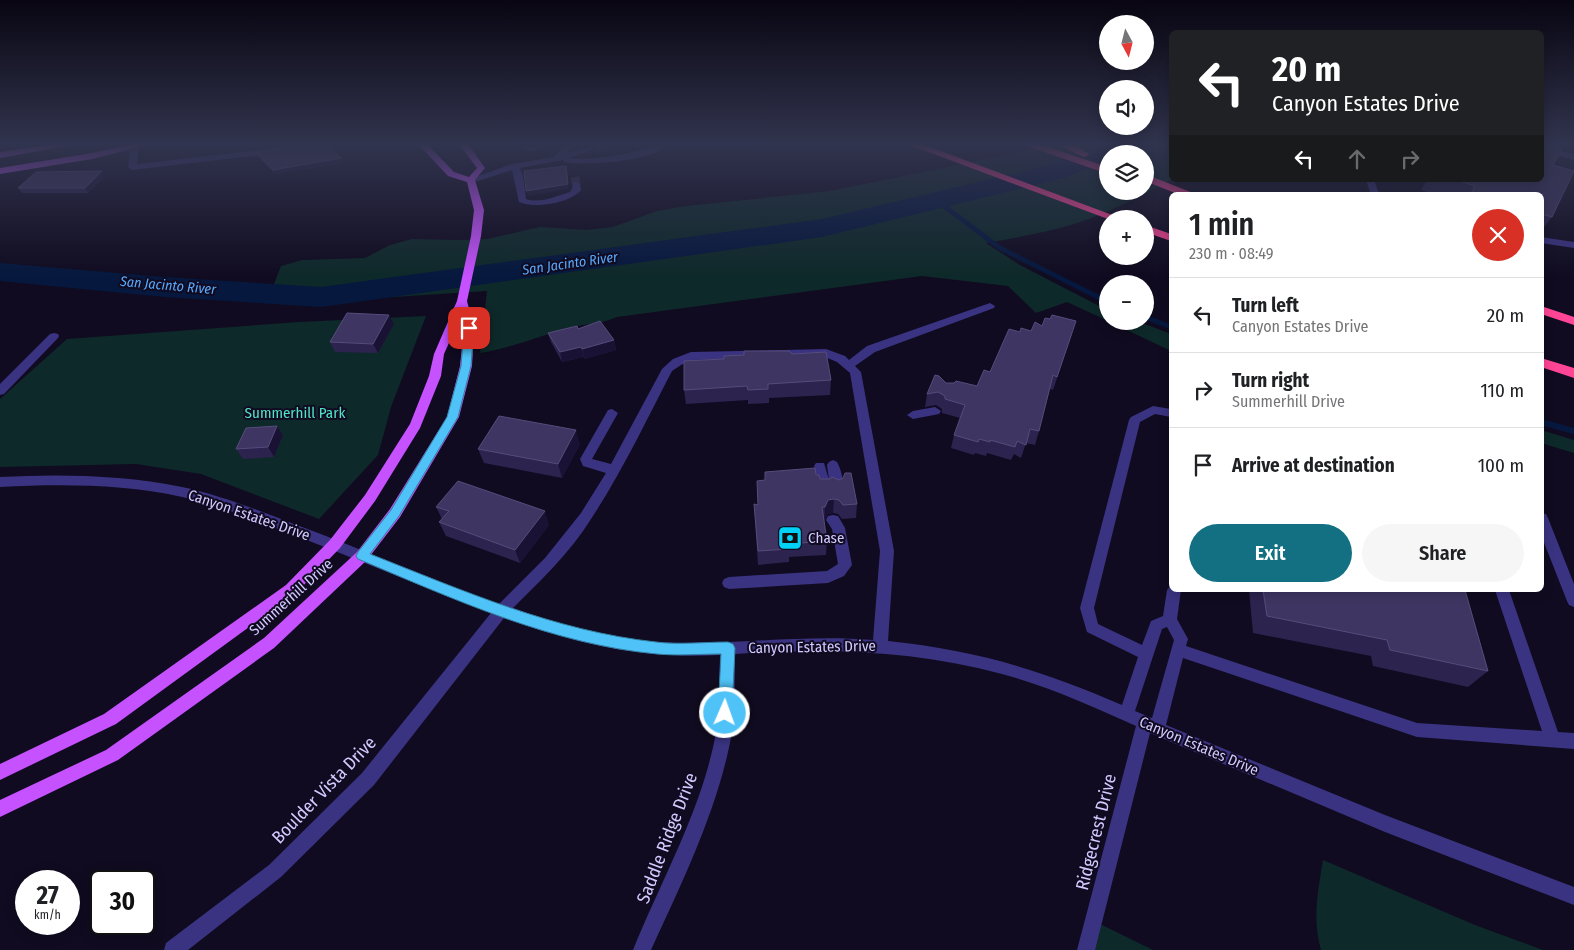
<!DOCTYPE html>
<html lang="en">
<head>
<meta charset="utf-8">
<style>
  body { margin:0; font-family:"Fira Sans Condensed",sans-serif; background:#f6f6f6; color:#202124; height:100vh; display:flex; flex-direction:column; font-size:19px; white-space:nowrap }
  * { box-sizing:border-box; margin:0 }
  p { font-size:16px; color:#757577 }
  .icon { flex:none; width:28px; height:28px; fill:none; stroke:currentColor; stroke-width:2; stroke-linecap:round; stroke-linejoin:round }
  .map { position:relative; flex:1; overflow:hidden }
  .panel { position:absolute; left:1169px; top:192px; width:375px; height:400px; display:flex; flex-direction:column; background:#fff; border-radius:8px; box-shadow:0 2px 12px #0003 }
  .panel>* { flex:none }
  .banner { position:absolute; left:1169px; top:30px; width:375px; height:152px; border-radius:8px; box-shadow:0 2px 12px #0003; background:#202124; color:#fff; overflow:hidden }
  .needle { width:32px; rotate:173deg }
  .tools { position:absolute; left:1099px; top:15px; display:grid; gap:10px }
  .tools a { display:grid; place-items:center; width:55px; height:55px; border-radius:50%; background:#fff; box-shadow:0 2px 12px #0003; font-size:25px }
  .speed { position:absolute; left:15px; top:870px; display:flex; gap:10px; font-size:25px; font-weight:700; text-align:center }
  .speed>* { display:grid; place-content:center; width:65px; height:65px; border-radius:50%; background:#fff; box-shadow:0 2px 12px #0003; line-height:1 }
  .speed small { font-size:12px; font-weight:400 }
  .speed .limit { border:2px solid #111; border-radius:8px; background:#fff; color:#111 }
  .pin { position:absolute; display:grid; place-items:center; width:42px; height:42px; color:#fff; margin:-21px; border-radius:10px; box-shadow:0 2px 8px #0006 }
  .me { position:absolute; width:55px; margin:-28px; rotate:2deg; stroke-linejoin:round; filter:drop-shadow(0 0 4px #0008) }
  .turn { display:flex; align-items:center; gap:18px; height:105px; padding:0 20px; font-size:22px }
  .turn .icon { width:65px; height:65px; stroke-width:2.5 }
  .turn b { display:block; font-size:35px; line-height:42px }
  .lanes { display:flex; align-items:center; height:48px; padding:0 20px; background:#0003; justify-content:center; gap:25px; direction:ltr }
  .lanes .off { opacity:.35 }
  .round { display:grid; place-items:center; flex:none; width:52px; height:52px; border-radius:26px; background:#f6f6f6 }
  .summary { display:flex; align-items:center; justify-content:space-between; height:85px; padding:0 20px }
  h1 { font-size:30px; font-weight:600; line-height:38px }
  .button { display:flex; gap:10px; margin-top:auto; padding:10px 20px }
  .button a { flex:1; height:58px; border-radius:30px; background:#127082; color:#fff; font-size:20px; font-weight:600; line-height:58px; text-align:center }
  .button a+a { background:#f6f6f6; color:#202124 }
  ul { padding:0; list-style:none }
  li { display:flex; align-items:center; gap:15px; height:75px; padding:0 20px; border-top:1px solid #e0e0e0 }
  li div { flex:1 }
  li b { display:block; font-size:19px }
  li em { font-style:normal }
  .map>svg:first-child { display:block }
</style>
</head>
<body>
<div class="map">
<svg width="1574" height="950" viewBox="0 0 1574 950">
  <rect width="100%" height="100%" fill="#100b20"/>
  <g fill="#0e292a" fill-rule="evenodd">
    <path d="M1059,144H1171V180C1140,196 1110,212 1077,223C1047,233 1017,237 986,243L1020,265L1107,310L1108,321L1067,302L1036,313L1008,286L922,276L617,317C598,325 587,323 569,328C539,336 511,348 480,353L487,291L300,303L279,302L270,294L281,266L302,260L365,258L390,245L412,239L460,240L487,239L540,227L587,230L613,227L657,211L686,206L830,191ZM1108,154H1145V191H1108Z"/>
    <polygon points="426,316 391,407 378,455 319,519 201,474 136,464 0,467 0,399 67,339 299,322"/>
    <polygon points="1108,321 1137,321 1171,334 1171,351"/>
    <polygon points="1541,430 1574,440 1574,453 1541,443"/>
    <path d="M1323,860L1475,925L1543,950H1321C1312,919 1318,891 1323,860Z"/>
    <polygon points="1096,922 1153,950 1089,950"/>
  </g>
  <g fill="none" stroke-linecap="round" stroke-linejoin="round">
    <g stroke="#06183e" stroke-width="5">
      <polyline points="936,200 1000,248 1108,302"/>
      <polyline points="1145,317 1171,327"/>
    </g>
    <polyline stroke="#06183e" stroke-width="6" points="1541,422 1574,431"/>
    <path fill="#06183e" fill-rule="evenodd" d="M1104,144H1142C1134,156 1120,154 1108,154V161L1064,178L822,237L321,307L164,297L0,281V263L164,277L321,287L822,219L1045,166Z"/>
    <polyline stroke="#2d2841" stroke-width="9" stroke-dasharray="9 5" stroke-linecap="butt" points="575,177 576,184"/>
    <g fill="#3a3381" fill-rule="evenodd">
      <polygon points="135,144 139,147 137,164 277,148 285,144 298,144 278,153 132,170 128,167 131,147"/>
      <polygon points="516,144 531,146 552,144 530,152"/>
      <path d="M566,144H577L566,153L593,146V150L569,158C601,161 630,153 660,145L664,148C648,161 585,166 564,162L563,160L520,168L523,176L526,199C540,204 556,196 570,192L572,189L573,182L576,181L580,184L581,190C571,203 534,209 519,202L512,170L471,183L467,180L512,164L554,157Z"/>
      <polygon points="1544,144 1552,144 1551,149 1574,154 1574,160 1544,152"/>
      <polygon points="1366,180 1374,180 1378,191 1383,195 1371,195"/>
      <polygon points="1541,237 1574,242 1574,248 1541,243"/>
      <path d="M990,303L995,306L994,308L875,352L855,366L861,372L894,551L888,641C975,650 1042,670 1122,705L1138,657L1087,632L1080,608L1129,420L1131,417L1153,406L1171,409V417L1155,414L1140,422L1094,608L1098,624L1142,645L1151,621L1163,616L1167,590L1171,585V590H1181L1177,619L1188,639L1186,646L1417,723L1542,731L1495,590H1509L1558,732L1574,733V749L1417,737L1183,658L1166,725L1385,815L1574,887V905L1385,832L1150,733L1095,950H1077L1136,726C1093,707 1048,686 1002,674C915,650 825,648 735,654C734,678 736,703 733,727C720,805 684,878 651,950H633C663,876 704,806 717,727C721,704 719,678 720,655C640,659 579,644 504,618L374,785L281,877L188,950H164L166,943L269,865L362,773L491,613C422,587 355,558 286,532C252,519 218,505 182,497C122,484 61,484 0,487V477C61,474 122,475 182,487C220,495 257,510 294,524C362,549 430,579 499,604L545,558L581,513L606,473L583,466L580,459L608,410L612,409L618,413L592,459L611,464L662,369L673,359L691,352L826,349L845,356L849,360L867,346ZM825,357L837,362L850,373L880,551L873,640C801,634 731,646 660,642C610,640 561,625 513,608C540,581 570,553 591,519C622,472 646,421 672,371L681,365L692,360ZM1167,627L1174,640L1152,718L1135,711L1162,629Z"/>
      <polygon points="54,333 58,334 59,336 58,338 4,394 0,395 0,384 50,334"/>
      <polygon points="935,407 941,411 939,414 913,419 907,415 913,411"/>
      <path d="M833,460L837,462C841,469 845,483 841,490L837,492L831,488L829,491H821L814,466L816,463H824L829,480L827,465L829,462Z"/>
      <polygon points="1541,513 1546,514 1548,518 1574,584 1574,607 1569,605 1567,601 1541,535"/>
      <polygon points="833,515 838,516 845,528 852,565 844,576 828,583 729,589 724,587 722,583 724,579 729,577 827,571 838,564 832,529 826,520 828,516"/>
    </g>
    <g fill="#c651ff" fill-rule="evenodd">
      <polygon points="54,144 78,144 0,158 0,152"/>
      <polygon points="133,144 150,144 92,159 0,174 0,168 92,153"/>
      <polygon points="418,144 427,144 454,172 469,177 477,168 459,144 468,144 485,168 475,180 484,210 481,236 467,301 474,328 472,366 459,417 400,517 367,560 274,648 118,760 0,817 0,800 106,750 264,638 357,552 390,509 447,417 460,366 464,328 461,316 444,354 441,376 420,428 375,501 340,548 296,593 116,724 0,780 0,764 104,714 286,585 330,540 365,495 410,424 429,376 434,354 457,301 471,236 474,210 467,182 448,176"/>
    </g>
    <g fill="#ff4595" fill-rule="evenodd">
      <polygon points="907,144 922,144 1123,219 1108,219"/>
      <polygon points="1022,144 1038,144 1108,167 1108,174"/>
      <polygon points="1057,144 1071,144 1090,154 1085,157 1081,156"/>
      <polygon points="1145,174 1193,193 1194,195 1180,195 1145,181"/>
      <polygon points="1145,225 1171,234 1171,241 1145,232"/>
      <polygon points="1541,306 1574,317 1574,325 1541,314"/>
      <polygon points="1541,358 1574,368 1574,378 1541,367"/>
    </g>
  </g>
  <g fill="#2d234f">
    <polygon points="583,144 622,144 622,147 601,154 595,151 594,145 586,146"/>
    <polygon points="277,150 343,163 275,174 259,157 256,153"/>
    <polygon points="1553,165 1552,217 1541,231 1541,195 1437,195 1421,190 1427,180 1541,180"/>
    <polygon points="105,176 88,193 22,193 18,188"/>
    <polygon points="394,324 378,353 335,352 330,342"/>
    <polygon points="1042,326 1072,334 1053,390 1050,389 1039,431 1035,445 1026,443 1021,458 1014,454 1011,460 987,453 986,456 975,453 974,455 951,448 954,435 960,418 942,413 942,409 936,405 925,407 927,394 946,383 977,386 990,372 1020,332 1031,331"/>
    <polygon points="578,329 614,340 616,350 585,359 584,357 562,362 551,342 548,333"/>
    <polygon points="792,354 831,380 830,395 769,398 769,403 748,404 748,400 686,404 684,390 724,359"/>
    <polygon points="283,435 274,457 243,459 236,449"/>
    <polygon points="580,444 562,478 484,463 478,449"/>
    <polygon points="765,472 816,475 857,504 856,518 842,519 838,514 833,513 828,514 824,521 827,541 826,555 789,557 789,562 758,565 754,504 758,505 757,481 765,480"/>
    <polygon points="436,507 549,525 520,563 446,536 439,522 442,519"/>
    <polygon points="1249,590 1465,590 1488,671 1468,687 1373,666 1371,656 1253,633"/>
  </g>
  <g fill="#1a1234">
    <polygon points="280,144 276,146 251,149 249,145"/>
    <polygon points="612,144 622,144 622,147 601,154 600,149"/>
    <polygon points="341,158 343,163 275,174 273,170"/>
    <polygon points="102,171 105,176 88,193 85,188"/>
    <polygon points="567,171 569,189 528,196 526,191"/>
    <polygon points="389,315 394,324 378,353 373,344"/>
    <polygon points="614,340 616,350 585,359 582,349"/>
    <polygon points="581,347 584,357 562,362 560,352"/>
    <polygon points="277,426 283,435 274,457 268,447"/>
    <polygon points="576,430 580,444 562,478 558,464"/>
    <polygon points="834,499 833,513 828,514 824,521 825,507 828,500"/>
    <polygon points="545,511 549,525 520,563 515,550"/>
  </g>
  <g fill="#3f3562" stroke="#564c7b">
    <polygon points="290,144 327,144 341,158 273,170 256,153 277,150"/>
    <polygon points="594,144 612,144 600,149 594,145"/>
    <polygon points="1541,145 1561,150 1553,165 1574,171 1552,217 1541,214 1541,195 1482,195 1472,192 1475,186 1457,180 1541,180"/>
    <polygon points="566,166 568,184 526,191 524,171"/>
    <polygon points="102,171 85,188 18,188 36,172"/>
    <polygon points="347,313 389,315 373,344 330,342"/>
    <polygon points="1052,315 1076,321 1057,377 1053,375 1039,431 1030,429 1026,445 1017,441 1015,447 990,440 990,442 979,439 978,442 954,435 965,405 945,399 945,396 938,392 927,394 935,375 939,376 946,383 954,383 956,381 977,386 984,370 990,372 1009,329 1020,332 1021,328 1031,331 1035,322 1042,326 1045,318 1050,319"/>
    <polygon points="600,321 614,340 582,349 581,347 560,352 548,333 577,326 578,329"/>
    <polygon points="744,351 789,351 792,354 826,352 831,380 768,384 768,389 748,390 747,386 684,390 684,361 724,359 724,356 744,355"/>
    <polygon points="499,416 576,430 558,464 478,449"/>
    <polygon points="277,426 268,447 236,449 246,428"/>
    <polygon points="815,468 816,475 819,475 820,479 830,479 832,477 839,480 843,478 845,473 851,473 857,504 843,505 839,500 834,499 828,500 825,507 822,507 827,541 788,544 789,549 758,551 754,504 758,505 757,481 765,480 765,472"/>
    <polygon points="458,481 545,511 515,550 439,522 449,511 436,507"/>
    <polygon points="1263,590 1465,590 1488,671 1390,650 1387,640 1267,616"/>
  </g>
  <linearGradient id="sky" x2="0" y2="1"><stop stop-color="#090612"/><stop offset="0.52" stop-color="#31344e"/><stop offset="1" stop-color="#31344e" stop-opacity="0"/></linearGradient>
  <rect width="1574" height="277" fill="url(#sky)"/>
  <path fill="#4fc3f7" stroke="#337fa1" d="M469,325L474,328L471,366L458,417L399,516L370,554C464,591 555,631 656,642C679,645 705,642 728,642L733,644L735,648L732,713L730,717L725,719L720,717L718,713L721,654C700,654 678,656 657,654C551,644 454,599 358,559L356,556L358,552L391,510L447,417L461,366L464,328Z"/>
  <defs>
    <symbol id="bank-square" viewBox="-11 -11 22 22"><rect x="-9" y="-9" width="18" height="18" rx="4" fill="#00d1f5" stroke="#100b20"/><path d="M-6-4H6V4H-6ZM0-2.3a2.3 2.3 0 1 0 0 4.6a2.3 2.3 0 1 0 0-4.6Z" fill="#111"/></symbol>
  </defs>
  <g fill-rule="evenodd">
    <use href="#bank-square" x="776" y="524" width="28" height="28"/>
  </g>
  <g text-anchor="middle" stroke-width="4" stroke-linejoin="round" paint-order="stroke">
    <g font-size="14" font-style="italic" fill="#58aaff" stroke="#100b20">
      <text transform="translate(570 263) rotate(-8)" y="5">San Jacinto River</text>
      <text transform="translate(168 285) rotate(5)" y="5">San Jacinto River</text>
    </g>
    <g font-size="15" fill="#4fe5c7" stroke="#100b20">
      <text x="295" y="418">Summerhill Park</text>
    </g>
    <g font-size="15" fill="#d2caff" stroke="#100b20">
      <text transform="translate(249 515) rotate(19)" y="5">Canyon Estates Drive</text>
      <text transform="translate(291 597) rotate(-42)" y="5">Summerhill Drive</text>
      <text transform="translate(812 647) rotate(-1)" y="5">Canyon Estates Drive</text>
      <text transform="translate(1199 746) rotate(23)" y="5">Canyon Estates Drive</text>
    </g>
    <g font-size="15" fill="#d2caff" stroke="#100b20" text-anchor="start">
      <text x="808" y="543">Chase</text>
    </g>
    <g font-size="18" fill="#d2caff" stroke="#100b20">
      <text transform="translate(324 790) rotate(-46)" y="6">Boulder Vista Drive</text>
      <text transform="translate(1096 832) rotate(-76)" y="6">Ridgecrest Drive</text>
      <text transform="translate(667 838) rotate(-69)" y="6">Saddle Ridge Drive</text>
    </g>
  </g>
</svg>
<div class="tools">
<a><svg class="needle" viewBox="-14 -14 28 28"><path d="M0-13l5 13h-10z" fill="#e53935"/><path d="M0 13l5-13h-10z" fill="#757577"/></svg></a>
<a><svg class="icon" aria-label="sound" viewBox="0 0 24 24"><path d="M4 9h4l5-4v14l-5-4H4zM17 9q2 3 0 6"/></svg></a>
<a><svg class="icon" aria-label="layers" viewBox="0 0 24 24"><path d="M12 4l9 5-9 5-9-5zM3 14l9 5 9-5"/></svg></a>
<a>+</a>
<a>−</a>
</div>
<div class="speed"><div>27<small>km/h</small></div><div class="limit">30</div></div>
<div class="pin" style="left:469px;top:328px;background:#d93025"><svg class="icon" aria-label="arrive" viewBox="0 0 24 24"><path d="M6 21V4h12l-3 4 3 4H6"/></svg></div>
<svg class="me" style="left:725px;top:713px" viewBox="-20 -20 40 40"><circle r="17" fill="#4fc3f7" stroke="#fff" stroke-width="3"/><path d="M0-11L8 9 0 5-8 9z" fill="#fff"/></svg>
<div class="banner">
<div class="turn"><svg class="icon" aria-label="left" viewBox="0 0 24 24"><path d="M17 20v-9H6M10 6l-5 5 5 5"/></svg><div><b>20 m</b>Canyon Estates Drive</div></div>
<div class="lanes"><svg class="icon" aria-label="left" viewBox="0 0 24 24"><path d="M17 20v-9H6M10 6l-5 5 5 5"/></svg><svg class="icon off" aria-label="ahead" viewBox="0 0 24 24"><path d="M12 20V5M6 11l6-6 6 6"/></svg><svg class="icon off" aria-label="right" viewBox="0 0 24 24"><path d="M7 20v-9h11M14 6l5 5-5 5"/></svg></div>
</div>
<section class="panel">
<div class="summary"><div><h1>1 min</h1><p>230 m · 08:49</p></div><a class="round" style="background:#d93025;color:#fff"><svg class="icon" aria-label="close" viewBox="0 0 24 24"><path d="M6 6l12 12M18 6L6 18"/></svg></a></div>
<ul>
<li><svg class="icon" aria-label="left" viewBox="0 0 24 24"><path d="M17 20v-9H6M10 6l-5 5 5 5"/></svg><div><b>Turn left</b><p>Canyon Estates Drive</p></div><em>20 m</em></li>
<li><svg class="icon" aria-label="right" viewBox="0 0 24 24"><path d="M7 20v-9h11M14 6l5 5-5 5"/></svg><div><b>Turn right</b><p>Summerhill Drive</p></div><em>110 m</em></li>
<li><svg class="icon" aria-label="arrive" viewBox="0 0 24 24"><path d="M6 21V4h12l-3 4 3 4H6"/></svg><div><b>Arrive at destination</b></div><em>100 m</em></li>
</ul>
<div class="button"><a>Exit</a><a>Share</a></div>
</section>
</div>
</body>
</html>
